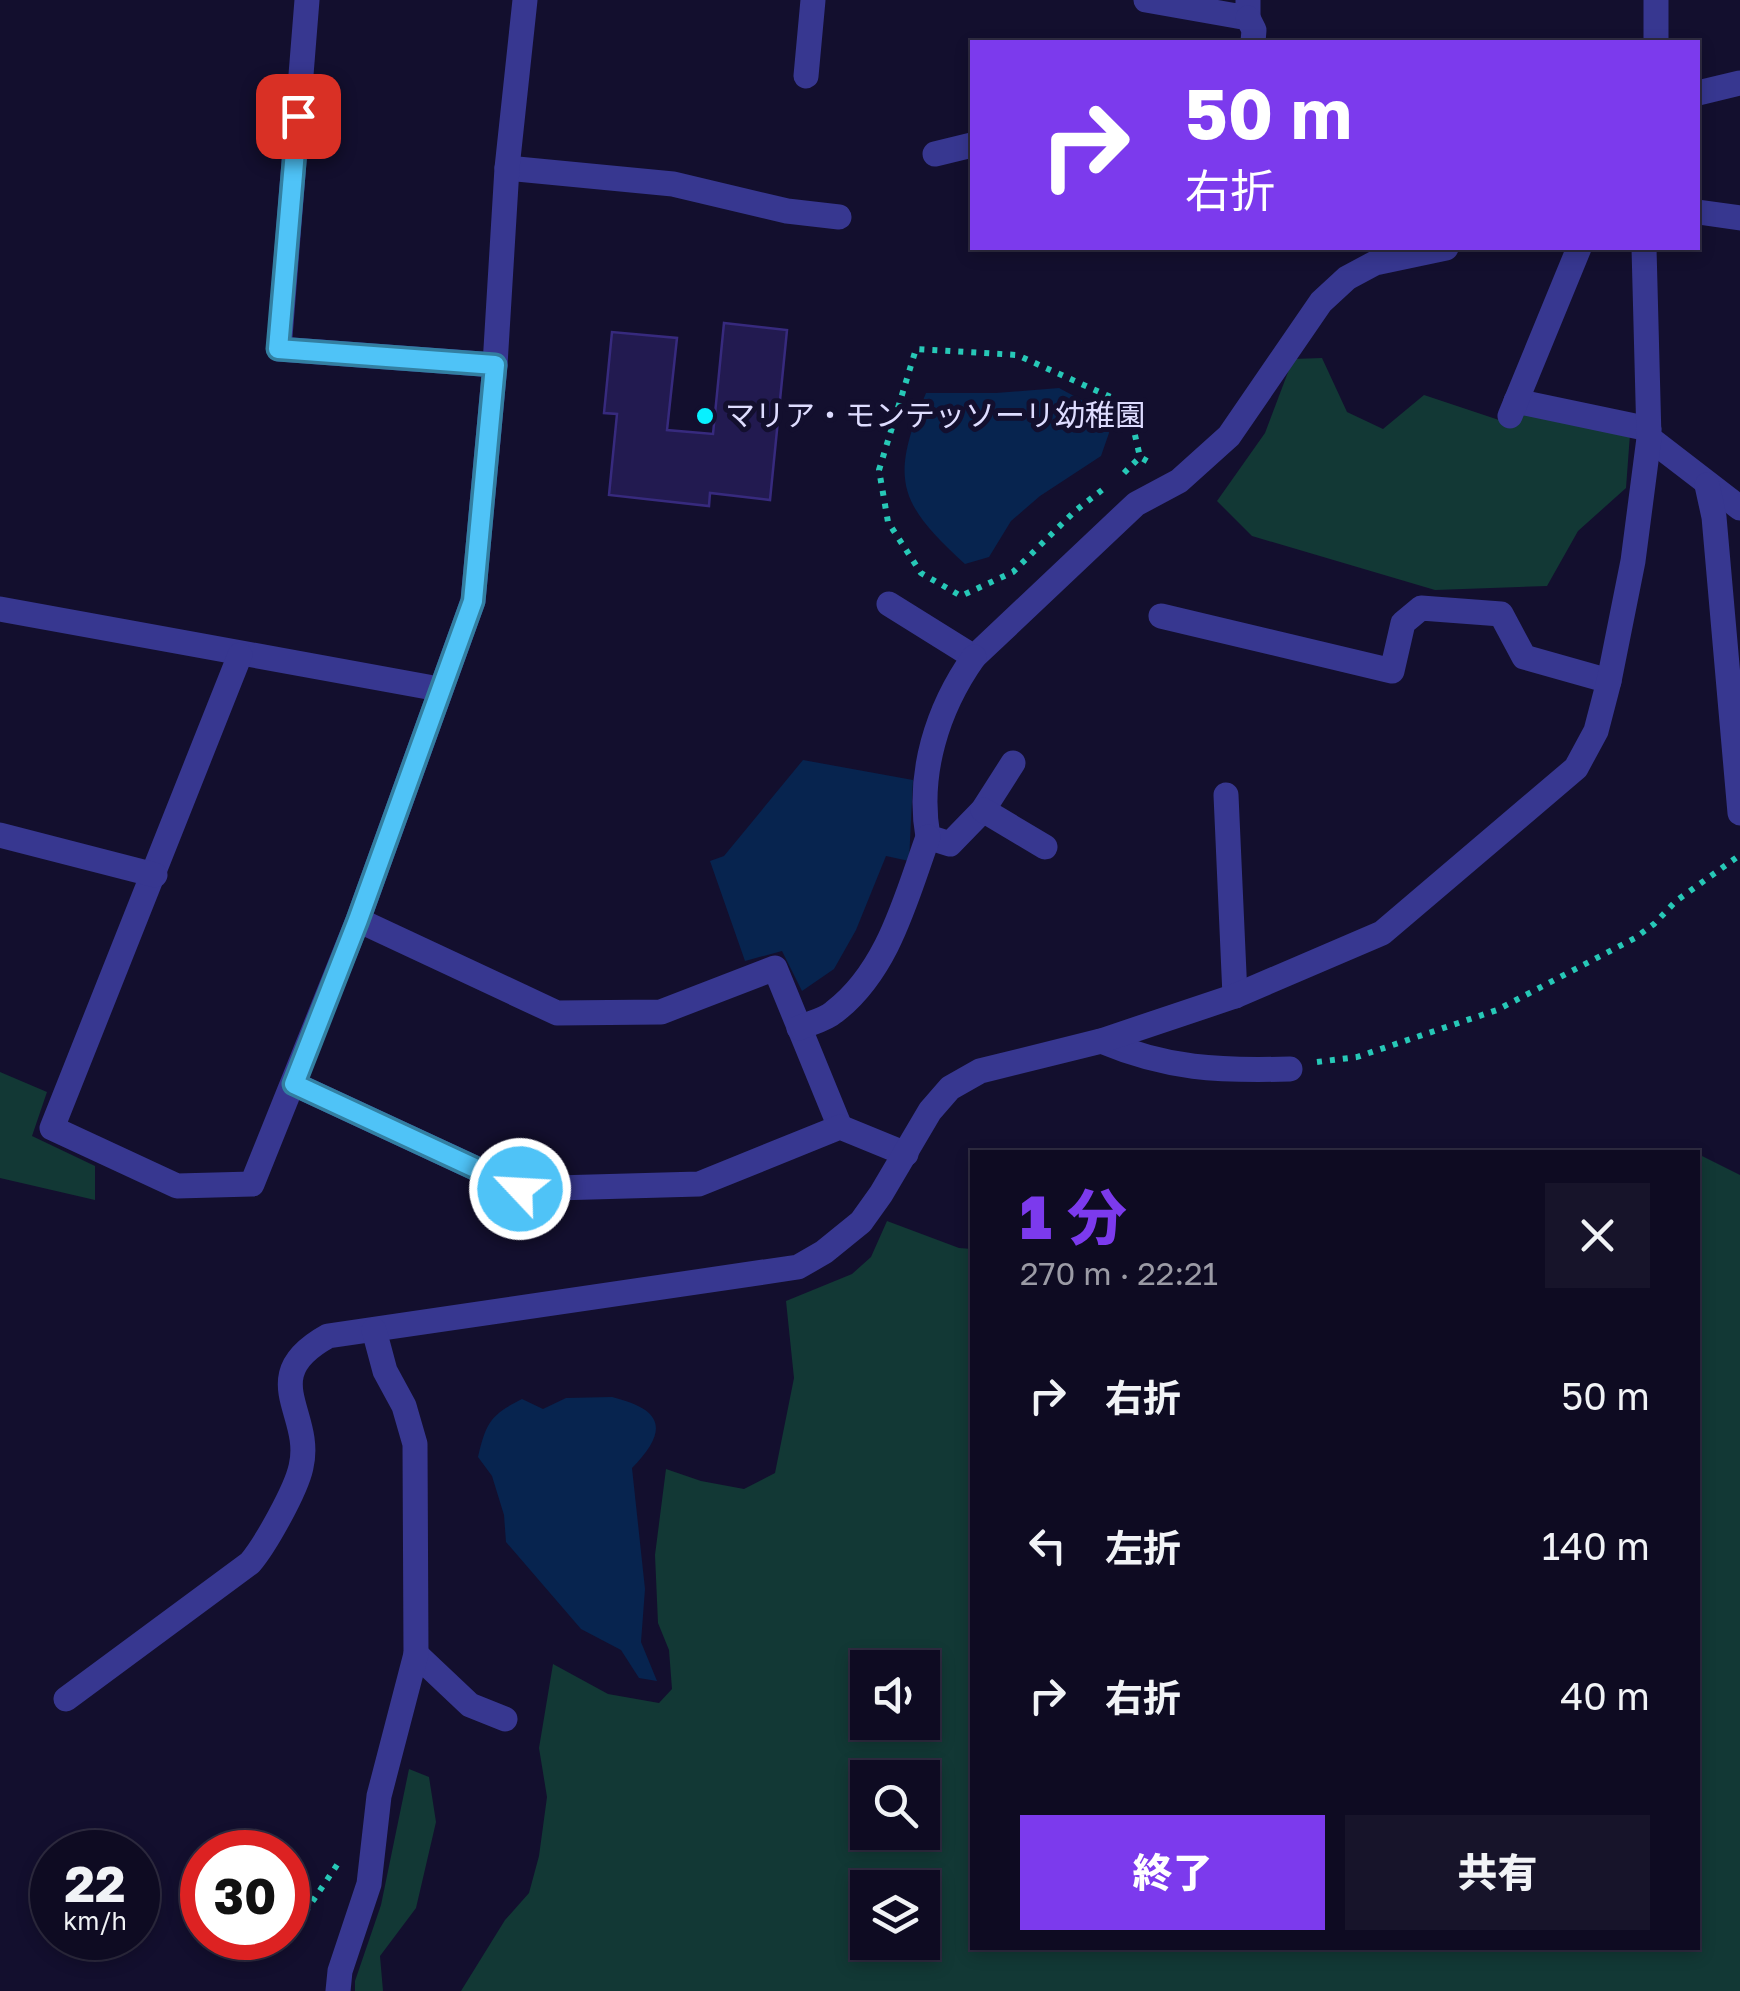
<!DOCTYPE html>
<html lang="ja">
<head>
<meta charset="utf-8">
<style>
  body { margin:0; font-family:"Golos Text","Noto Sans JP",sans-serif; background:#17142a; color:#f1f3f6; height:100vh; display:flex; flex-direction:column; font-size:38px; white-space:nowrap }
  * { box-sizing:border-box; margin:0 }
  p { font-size:32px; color:#9b9ba5 }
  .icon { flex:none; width:55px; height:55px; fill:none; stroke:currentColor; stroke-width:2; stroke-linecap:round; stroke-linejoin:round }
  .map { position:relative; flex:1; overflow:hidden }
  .sheet { position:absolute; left:970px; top:1150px; width:730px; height:800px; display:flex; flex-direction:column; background:#0e0b22; border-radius:0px; box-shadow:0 5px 15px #0003,0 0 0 2px #2e2b40 }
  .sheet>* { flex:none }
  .top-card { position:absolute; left:970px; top:40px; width:730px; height:210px; border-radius:0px; box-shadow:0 5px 15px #0003,0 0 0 2px #2e2b40; background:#7c3aed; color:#fff; overflow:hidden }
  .tools { position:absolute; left:850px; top:1650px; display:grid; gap:20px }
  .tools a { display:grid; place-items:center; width:90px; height:90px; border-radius:0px; background:#0e0b22; box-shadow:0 5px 15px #0003,0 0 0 2px #2e2b40; font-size:50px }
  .speed { position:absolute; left:30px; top:1830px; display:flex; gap:20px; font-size:50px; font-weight:700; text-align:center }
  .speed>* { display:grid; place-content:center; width:130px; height:130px; border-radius:50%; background:#0e0b22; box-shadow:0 5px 15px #0003,0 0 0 2px #2e2b40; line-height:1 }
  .speed small { font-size:25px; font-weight:400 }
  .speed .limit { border:15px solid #d22; background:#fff; color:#111 }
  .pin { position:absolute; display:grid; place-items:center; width:85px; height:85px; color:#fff; margin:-42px; border-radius:20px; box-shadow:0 5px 15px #0006 }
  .me { position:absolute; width:110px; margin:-55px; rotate:295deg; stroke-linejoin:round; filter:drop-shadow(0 0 8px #0008) }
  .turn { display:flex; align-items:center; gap:35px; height:210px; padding:0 50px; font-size:45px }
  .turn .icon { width:130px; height:130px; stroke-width:2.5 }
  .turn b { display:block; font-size:70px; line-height:85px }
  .round { display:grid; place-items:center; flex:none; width:105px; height:105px; border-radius:0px; background:#17142a }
  .overview { display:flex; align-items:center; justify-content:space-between; height:170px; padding:0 50px }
  h1 { font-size:60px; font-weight:800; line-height:75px; color:#7c3aed }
  .action { display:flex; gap:20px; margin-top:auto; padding:20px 50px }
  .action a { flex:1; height:115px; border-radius:0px; background:#7c3aed; color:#fff; font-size:40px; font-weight:800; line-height:115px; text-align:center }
  .action a+a { background:#17142a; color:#f1f3f6 }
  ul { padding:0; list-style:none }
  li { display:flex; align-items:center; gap:30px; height:150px; padding:0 50px }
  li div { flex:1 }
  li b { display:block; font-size:38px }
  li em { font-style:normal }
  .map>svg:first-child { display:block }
</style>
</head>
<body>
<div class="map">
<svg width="1740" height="1991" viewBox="0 0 1740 1991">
  <rect width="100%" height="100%" fill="#130f2e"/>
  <g fill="#123835" fill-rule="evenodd">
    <polygon points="1322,358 1347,412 1383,429 1424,395 1517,426 1525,409 1630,434 1626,488 1578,531 1547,586 1435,590 1252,536 1217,501 1265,433 1293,359"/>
    <polygon points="0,1072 47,1092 32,1136 95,1166 95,1200 0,1178"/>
    <path d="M1698,1154L1740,1175V1991H461L505,1920L529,1893L539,1856L547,1797L539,1748L553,1664L608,1694L659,1703L672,1689L669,1650L658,1623L655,1555L666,1469L701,1481L744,1489L775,1473L794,1378L786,1301L852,1274L871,1257L887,1221L959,1248L972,1249V1948H1698ZM868,1668H922V1722H868ZM868,1778H922V1832H868ZM868,1888H922V1942H868Z"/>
    <polygon points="409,1769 429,1777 436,1822 416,1908 380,1956 383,1991 355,1991 355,1981 381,1905"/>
  </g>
  <g fill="#07244f">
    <path d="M1059,388L1106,413L1109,433L1101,456L1040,496L1011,521L989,557L965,564C897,502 890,479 926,393H996Z"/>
    <polygon points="803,760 913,780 909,861 886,856 856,930 834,969 802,991 782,951 745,961 710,861 724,856"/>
    <path d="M612,1397C665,1410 668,1431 632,1468L645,1589L641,1642L657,1681L639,1678L621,1650L581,1629L506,1542L504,1515L492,1476L478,1457C486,1423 490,1415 522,1399L543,1409L566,1398Z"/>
  </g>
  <polygon fill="#221a50" stroke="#372a7e" stroke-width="2.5" points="724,323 787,330 770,500 710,493 709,506 609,495 617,414 604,413 612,332 677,338 667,430 713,434"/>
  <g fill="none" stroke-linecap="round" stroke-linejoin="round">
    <g stroke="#27c8b7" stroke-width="6" stroke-dasharray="5 8" stroke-linecap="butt">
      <polyline points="1124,473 1140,457"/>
      <polyline points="1102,490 1075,511 1013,572 961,596 921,573 888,522 879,470 916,349 1017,355 1115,399 1132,422 1140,457 1152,464"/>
      <polyline points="1317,1062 1357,1057 1497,1010 1635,938 1654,924 1676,901 1740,855"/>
      <polyline points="298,1923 339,1862"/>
    </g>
    <g stroke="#373790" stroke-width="25">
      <polyline points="307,0 279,349 495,365"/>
      <polyline points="1146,0 1248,18 1248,0"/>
      <polyline points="1248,18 1254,30 1253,42"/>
      <polyline points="1656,42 1656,0"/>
      <polyline points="806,76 813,0"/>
      <polyline points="1698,93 1740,83"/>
      <polyline points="935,154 972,145"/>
      <polyline points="507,168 673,184 787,211 839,217"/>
      <polyline points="1698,212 1740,218"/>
      <polyline points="1516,401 1649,429"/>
      <polyline points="1510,416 1579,248"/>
      <polyline points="1649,438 1740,508"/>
      <polyline points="1707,485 1714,517 1740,813"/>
      <polyline points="889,604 974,657 1136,504 1179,481 1229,436 1321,302 1347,278 1375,263 1446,248"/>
      <polyline points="0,609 439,689"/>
      <polyline points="1161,616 1392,671 1403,623 1421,608 1501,614 1524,657 1609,681"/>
      <polyline points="240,655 52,1128 177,1186 252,1184 358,920 473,601 495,365 507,168 525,0"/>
      <path d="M974,657C937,709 917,774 928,837L950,844L983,810L1013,763"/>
      <polyline points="1226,795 1235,996"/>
      <polyline points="983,810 1045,847"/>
      <polyline points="0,835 155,875"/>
      <polyline points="358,920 557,1013 661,1012 775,968 840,1127"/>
      <path d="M799,1028C810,1023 825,1020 834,1012C888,971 906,898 928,837"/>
      <path d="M1101,1041C1168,1069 1218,1071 1290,1069"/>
      <polyline points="294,1084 520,1189 699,1184 840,1127 906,1154"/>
      <polyline points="416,1654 470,1705 505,1719"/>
      <path d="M66,1699L250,1563C266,1544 296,1490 301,1467C314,1413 254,1377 328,1336L798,1267L824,1252L861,1222L881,1194L930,1111L950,1088L980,1071L1101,1041L1235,996L1382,933L1576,768L1596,731L1609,681L1633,561L1649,438L1644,248"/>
      <polyline points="338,1991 340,1971 369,1884 379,1796 416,1654 415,1444 404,1406 385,1371 374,1330"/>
    </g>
  </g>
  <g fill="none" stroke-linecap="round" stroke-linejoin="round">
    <defs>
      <polyline id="route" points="298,116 278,349 495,365 473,601 358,920 294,1084 520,1189"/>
    </defs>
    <use href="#route" stroke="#337fa1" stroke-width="25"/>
    <use href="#route" stroke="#4fc3f7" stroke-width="18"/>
  </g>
  <circle fill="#08f1ff" stroke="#130f2e" stroke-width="4" cx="705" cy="416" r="10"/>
  <g text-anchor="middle" stroke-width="10" stroke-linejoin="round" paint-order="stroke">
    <g font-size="30" fill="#dedcff" stroke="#130f2e" text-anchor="start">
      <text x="725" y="426">マリア・モンテッソーリ幼稚園</text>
    </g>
  </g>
</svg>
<div class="tools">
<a><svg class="icon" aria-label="sound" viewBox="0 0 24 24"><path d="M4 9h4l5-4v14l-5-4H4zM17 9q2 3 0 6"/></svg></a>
<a><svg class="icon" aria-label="search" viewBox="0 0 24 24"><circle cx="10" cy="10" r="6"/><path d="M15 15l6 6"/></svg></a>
<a><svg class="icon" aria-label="layers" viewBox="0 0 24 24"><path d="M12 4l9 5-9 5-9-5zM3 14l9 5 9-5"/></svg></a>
</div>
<div class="speed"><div>22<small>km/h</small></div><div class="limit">30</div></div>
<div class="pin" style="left:298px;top:116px;background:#d93025"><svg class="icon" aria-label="arrive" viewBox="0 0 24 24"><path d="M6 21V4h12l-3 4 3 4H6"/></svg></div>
<svg class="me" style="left:520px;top:1189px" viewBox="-20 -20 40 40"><circle r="17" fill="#4fc3f7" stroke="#fff" stroke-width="3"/><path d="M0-11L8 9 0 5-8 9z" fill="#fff"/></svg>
<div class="top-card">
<div class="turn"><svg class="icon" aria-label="right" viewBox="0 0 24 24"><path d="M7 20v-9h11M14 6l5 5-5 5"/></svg><div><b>50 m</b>右折</div></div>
</div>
<section class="sheet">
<div class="overview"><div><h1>1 分</h1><p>270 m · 22:21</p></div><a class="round"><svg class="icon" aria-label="close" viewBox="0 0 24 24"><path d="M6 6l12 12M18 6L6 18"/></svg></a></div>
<ul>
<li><svg class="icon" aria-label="right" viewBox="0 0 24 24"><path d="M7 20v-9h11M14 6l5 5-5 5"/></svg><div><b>右折</b></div><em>50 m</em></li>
<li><svg class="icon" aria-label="left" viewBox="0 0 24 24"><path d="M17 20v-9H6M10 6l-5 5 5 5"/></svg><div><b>左折</b></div><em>140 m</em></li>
<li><svg class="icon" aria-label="right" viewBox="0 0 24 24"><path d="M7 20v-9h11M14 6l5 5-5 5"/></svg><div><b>右折</b></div><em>40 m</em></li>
</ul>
<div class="action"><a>終了</a><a>共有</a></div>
</section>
</div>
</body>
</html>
